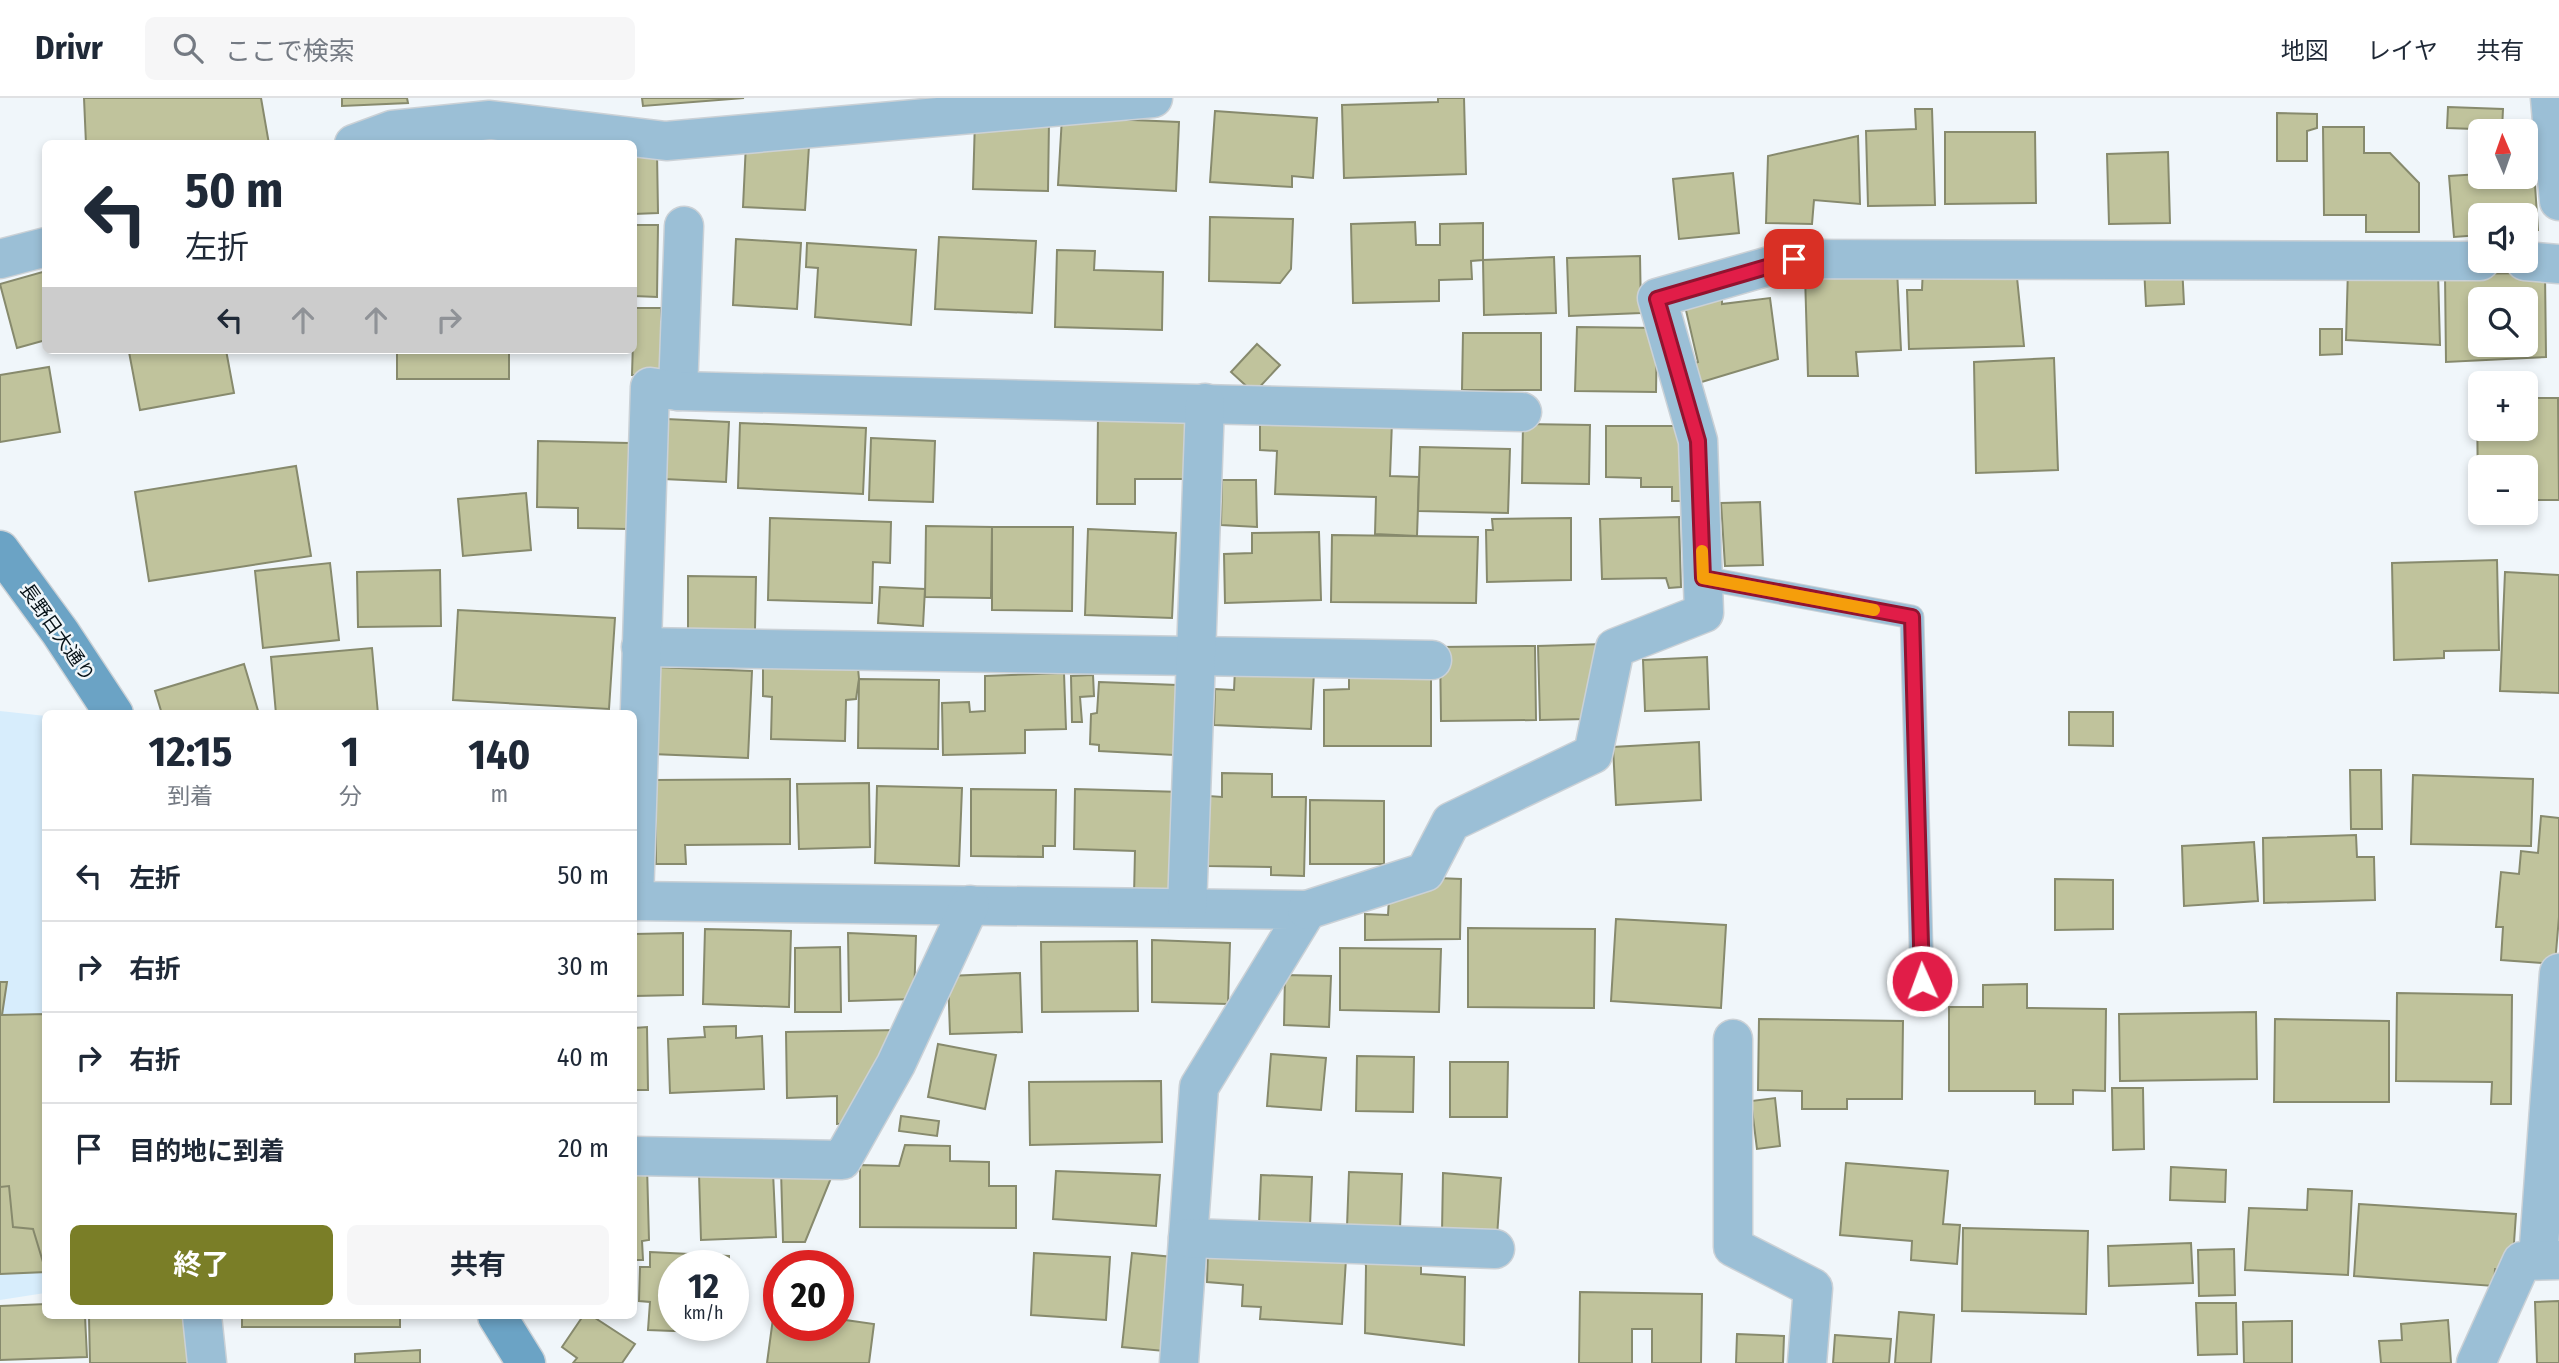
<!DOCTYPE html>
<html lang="ja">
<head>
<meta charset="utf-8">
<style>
  body { margin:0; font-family:"Fira Sans Condensed","Noto Sans JP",sans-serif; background:#f6f6f7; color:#1f2937; height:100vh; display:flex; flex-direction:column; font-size:26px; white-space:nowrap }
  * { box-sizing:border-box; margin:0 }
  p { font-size:23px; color:#747a83 }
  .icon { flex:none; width:38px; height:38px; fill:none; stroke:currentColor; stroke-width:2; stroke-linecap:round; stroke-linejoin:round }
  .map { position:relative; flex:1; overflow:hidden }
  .drawer { position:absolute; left:42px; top:612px; width:595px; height:609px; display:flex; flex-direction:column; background:#fff; border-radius:10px; box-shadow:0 4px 10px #0003 }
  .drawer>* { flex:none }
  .banner { position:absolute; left:42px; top:42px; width:595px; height:214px; border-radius:10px; box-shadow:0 4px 10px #0003; background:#fff; color:#1f2937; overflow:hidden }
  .needle { width:46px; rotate:358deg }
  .controls { position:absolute; left:2468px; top:21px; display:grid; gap:14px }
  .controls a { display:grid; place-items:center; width:70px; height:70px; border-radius:10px; background:#fff; box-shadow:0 4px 10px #0003; font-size:35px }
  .speed { position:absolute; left:658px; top:1152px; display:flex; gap:14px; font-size:35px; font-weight:700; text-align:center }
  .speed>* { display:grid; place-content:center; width:91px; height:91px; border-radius:50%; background:#fff; box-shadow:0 4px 10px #0003; line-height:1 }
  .speed small { font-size:18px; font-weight:400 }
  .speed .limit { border:10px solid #d22; background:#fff; color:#111 }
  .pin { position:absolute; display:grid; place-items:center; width:60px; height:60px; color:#fff; margin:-30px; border-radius:14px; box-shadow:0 4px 10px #0006 }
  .me { position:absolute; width:77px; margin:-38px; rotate:358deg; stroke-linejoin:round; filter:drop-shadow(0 0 5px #0008) }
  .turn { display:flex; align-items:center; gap:24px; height:147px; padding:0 28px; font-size:32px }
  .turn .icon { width:91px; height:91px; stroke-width:2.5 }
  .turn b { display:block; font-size:49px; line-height:60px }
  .lanes { display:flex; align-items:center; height:66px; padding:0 28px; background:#0003; justify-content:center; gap:35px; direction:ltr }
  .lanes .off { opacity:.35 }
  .eta { display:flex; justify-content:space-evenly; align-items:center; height:119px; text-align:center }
  .eta b { font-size:42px; font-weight:700; line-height:49px }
  .primary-button { display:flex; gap:14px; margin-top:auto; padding:14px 28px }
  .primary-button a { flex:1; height:80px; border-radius:10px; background:#7a7e27; color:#fff; font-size:28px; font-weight:700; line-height:80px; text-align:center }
  .primary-button a+a { background:#f6f6f7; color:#1f2937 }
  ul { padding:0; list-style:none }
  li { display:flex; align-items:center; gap:21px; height:91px; padding:0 28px; border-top:2px solid #e0e1e3 }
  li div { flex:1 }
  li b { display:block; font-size:26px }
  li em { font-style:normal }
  header { display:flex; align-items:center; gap:42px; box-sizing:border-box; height:98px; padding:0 35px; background:#fff; border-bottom:2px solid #e0e1e3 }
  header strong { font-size:33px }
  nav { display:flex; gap:38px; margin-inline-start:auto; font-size:24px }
  .search { width:490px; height:63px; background:#f6f6f7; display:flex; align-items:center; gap:18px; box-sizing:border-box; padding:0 24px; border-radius:10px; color:#747a83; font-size:26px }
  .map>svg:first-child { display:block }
</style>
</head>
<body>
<header>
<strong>Drivr</strong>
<div class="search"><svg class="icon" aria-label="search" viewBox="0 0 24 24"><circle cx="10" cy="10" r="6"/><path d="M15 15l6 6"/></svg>ここで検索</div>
<nav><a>地図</a><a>レイヤ</a><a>共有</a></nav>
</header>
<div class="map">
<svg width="2559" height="1265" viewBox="0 0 2559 1265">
  <rect width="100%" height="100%" fill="#f0f6fa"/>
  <polygon fill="#d7edfc" points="0,613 46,618 45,1195 0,1202"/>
  <g fill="#c0c39c" stroke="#878a6d" stroke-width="2" fill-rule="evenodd">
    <polygon points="84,0 261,0 269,46 86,46"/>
    <polygon points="342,0 407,0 408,5 342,8"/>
    <polygon points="642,0 744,0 643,8"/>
    <polygon points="1438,0 1464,0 1466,76 1344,80 1342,7 1438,4"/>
    <polygon points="2448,9 2503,11 2502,32 2447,30"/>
    <polygon points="1915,11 1932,11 1935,107 1868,108 1866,33 1916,31"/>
    <polygon points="1215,13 1317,20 1313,80 1292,78 1292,89 1210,84"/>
    <polygon points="2277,15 2317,16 2317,30 2307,33 2307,63 2277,63"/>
    <polygon points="1062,19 1179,24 1176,93 1058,87"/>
    <polygon points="975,21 1049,23 1048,93 973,91"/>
    <polygon points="2323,29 2364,29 2364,55 2390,55 2419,85 2419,134 2366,134 2366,117 2324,117"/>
    <polygon points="1945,34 2035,34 2036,105 1945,106"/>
    <polygon points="1858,38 1860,106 1814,102 1812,126 1766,125 1768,58"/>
    <polygon points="746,45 809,48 805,112 743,109"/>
    <polygon points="634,54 657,54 658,115 634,116"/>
    <polygon points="2168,54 2170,125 2109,126 2107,56"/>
    <polygon points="2534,72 2538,132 2525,133 2525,117 2480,117 2480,137 2454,139 2449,78 2480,76 2480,79 2525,79 2525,73"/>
    <polygon points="1733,75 1739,135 1679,141 1673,81"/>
    <polygon points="1210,119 1293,121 1291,171 1280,185 1209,183"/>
    <polygon points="1415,124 1416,147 1440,147 1440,126 1483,125 1483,162 1471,163 1472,181 1439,182 1439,203 1353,205 1351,126"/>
    <polygon points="634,127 658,127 657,199 634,198"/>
    <polygon points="939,139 1036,143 1032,215 935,211"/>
    <polygon points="736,141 801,145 797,211 733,207"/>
    <polygon points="807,145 916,152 911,227 815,219 818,170 806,169"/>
    <polygon points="1057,152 1095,153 1094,172 1163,174 1162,232 1055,229"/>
    <polygon points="1640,158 1641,215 1569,218 1567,160"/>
    <polygon points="1554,159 1556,215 1484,217 1483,162"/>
    <polygon points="2182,167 2184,206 2146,208 2144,169"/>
    <polygon points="1923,169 2016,170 2024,248 1909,251 1907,192 1922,192"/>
    <polygon points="2348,170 2438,174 2440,247 2346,242"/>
    <polygon points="1897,172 1901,252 1856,254 1858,278 1808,278 1805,177"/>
    <polygon points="46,173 46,242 17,250 0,186"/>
    <path d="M2545,175L2546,259L2446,264L2445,176ZM2480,201H2525V247H2480Z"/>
    <polygon points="1722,198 1722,206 1770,200 1778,261 1695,286 1689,267 1698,264 1685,208"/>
    <polygon points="634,210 661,210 661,277 632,277"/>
    <polygon points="1577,229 1657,230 1656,294 1575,293"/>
    <polygon points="2320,231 2342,231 2342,256 2320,257"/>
    <polygon points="1463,235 1541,235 1541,292 1462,292"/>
    <polygon points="1257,246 1280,267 1254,295 1231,274"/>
    <polygon points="139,252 226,252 234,295 140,312 129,254"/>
    <rect x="397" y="252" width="112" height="29"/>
    <polygon points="2054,260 2058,372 1976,375 1974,264"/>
    <polygon points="49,269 60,334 0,344 0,277"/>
    <polygon points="2477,300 2480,300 2480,331 2525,331 2525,300 2558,300 2559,402 2525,402 2525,369 2480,369 2478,403"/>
    <polygon points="1098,316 1188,317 1188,381 1135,381 1135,406 1097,406"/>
    <polygon points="1260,319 1392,323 1390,378 1419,379 1417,438 1375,436 1376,399 1275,396 1277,353 1260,352"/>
    <polygon points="666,321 729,324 726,384 664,381"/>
    <polygon points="740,325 866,330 863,396 738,390"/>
    <polygon points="1523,326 1590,327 1589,386 1522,385"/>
    <polygon points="1606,328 1687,328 1687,403 1672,403 1672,389 1641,389 1641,380 1606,379"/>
    <polygon points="871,340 935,343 933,404 869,402"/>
    <polygon points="538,343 629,345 628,431 578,430 578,410 537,409"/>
    <polygon points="1420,349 1510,351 1508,415 1418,413"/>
    <polygon points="296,368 311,458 149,483 135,394"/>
    <polygon points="1222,382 1256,382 1257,429 1221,427"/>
    <polygon points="526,395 531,452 463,458 458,401"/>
    <polygon points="1760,404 1763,467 1725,468 1721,405"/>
    <polygon points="1679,419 1681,489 1669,490 1666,480 1602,481 1600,421"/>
    <polygon points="770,420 891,424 890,465 873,464 872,505 768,502"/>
    <polygon points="1571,420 1571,482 1487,484 1486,432 1493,432 1492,421"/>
    <polygon points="926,428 992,429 991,500 925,499"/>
    <polygon points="992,429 1073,429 1072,513 992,512"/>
    <polygon points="1088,431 1176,435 1172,520 1085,517"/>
    <polygon points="1319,434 1321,502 1225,505 1224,456 1252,455 1252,435"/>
    <polygon points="1332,437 1478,439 1476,505 1331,504"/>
    <polygon points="2497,462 2499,552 2444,553 2444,560 2394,562 2392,465"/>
    <polygon points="330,465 339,542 263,550 255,473"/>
    <polygon points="440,472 441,528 358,529 357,474"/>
    <polygon points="2505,474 2559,477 2559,595 2500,593"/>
    <polygon points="688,478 756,479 755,532 688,531"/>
    <polygon points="880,489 925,491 923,528 878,525"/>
    <polygon points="458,512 615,520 609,611 453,602"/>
    <polygon points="1604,546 1596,599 1585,599 1586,621 1540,622 1538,548"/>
    <polygon points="1535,548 1536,622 1441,623 1440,549"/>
    <polygon points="372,550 378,616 276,616 271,559"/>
    <polygon points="1707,559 1709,611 1645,613 1643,562"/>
    <polygon points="244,566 259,616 162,616 155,593"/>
    <polygon points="763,567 858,570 859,581 856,601 846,602 845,643 771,641 772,599 763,598"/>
    <polygon points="655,569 752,573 748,660 652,656"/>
    <polygon points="1235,571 1314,574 1311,631 1214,627 1215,591 1234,592"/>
    <polygon points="1064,575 1066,631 1025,632 1025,655 943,657 942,605 969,604 970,614 985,613 985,578"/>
    <polygon points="1093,577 1094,598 1080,599 1082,624 1072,624 1071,578"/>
    <polygon points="1349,579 1431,579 1431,648 1324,648 1324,592 1349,591"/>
    <polygon points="859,581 939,582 938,651 858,650"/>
    <polygon points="1099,584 1177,587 1174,657 1099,653 1099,647 1090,646 1091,616 1097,615"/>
    <polygon points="2069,614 2113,614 2113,648 2069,647"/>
    <polygon points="1699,644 1701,702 1616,707 1613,649"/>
    <polygon points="2350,672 2381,672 2382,731 2351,731"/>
    <polygon points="1222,675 1272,676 1272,699 1306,699 1304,778 1271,777 1271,769 1208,768 1209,698 1222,699"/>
    <polygon points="2413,677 2533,681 2531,748 2411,746"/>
    <polygon points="790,681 790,746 685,747 686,766 656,766 655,682"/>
    <polygon points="869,685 870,749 799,751 797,686"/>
    <polygon points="877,688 962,690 959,768 875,765"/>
    <polygon points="971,691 1056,692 1055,748 1043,748 1043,759 971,758"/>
    <polygon points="1075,691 1182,694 1179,800 1134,798 1135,753 1074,751"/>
    <polygon points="1310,702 1384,703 1384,766 1310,766"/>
    <polygon points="2541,718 2559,720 2559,819 2555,866 2501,862 2503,829 2496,829 2501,774 2519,776 2521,753 2538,755"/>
    <polygon points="2356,737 2357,759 2374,759 2375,802 2264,805 2263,740"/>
    <polygon points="2254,744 2258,803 2184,808 2182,748"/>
    <polygon points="1437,780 1461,781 1460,841 1365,842 1365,816 1388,817 1389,801"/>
    <polygon points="2055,781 2113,782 2113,831 2055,832"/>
    <polygon points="1616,821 1726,827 1721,910 1611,903"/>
    <polygon points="1468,830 1595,831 1594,910 1468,909"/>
    <polygon points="705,831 791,833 789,909 703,906"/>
    <polygon points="683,835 683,897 634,898 634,836"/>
    <polygon points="848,835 916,838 914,901 849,903"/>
    <polygon points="1152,842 1230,845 1228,906 1152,904"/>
    <polygon points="1137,843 1138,913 1042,914 1041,844"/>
    <polygon points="840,849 841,914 795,914 795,850"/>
    <polygon points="1340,850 1441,851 1439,914 1340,912"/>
    <polygon points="1020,875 1022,934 950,936 948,878"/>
    <polygon points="1285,877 1331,878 1329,929 1284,927"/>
    <polygon points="0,884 7,884 2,917 46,916 46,1174 0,1174"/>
    <polygon points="2027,886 2027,910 2106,911 2105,993 2073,992 2073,1006 2035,1006 2035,993 1949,993 1949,909 1983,909 1983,887"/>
    <polygon points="2397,895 2512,897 2511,1006 2491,1006 2492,984 2396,983"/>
    <polygon points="2256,914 2257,981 2120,983 2119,916"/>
    <polygon points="1759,921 1903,923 1902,1001 1847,1001 1847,1011 1802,1011 1802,993 1758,992"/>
    <polygon points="2275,921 2389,923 2389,1004 2274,1004"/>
    <polygon points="736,928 736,940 762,938 764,991 670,995 668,941 705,939 704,929"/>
    <polygon points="647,929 648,992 634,992 634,930"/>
    <polygon points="899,932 854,1025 837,1026 837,998 787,1000 786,934"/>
    <polygon points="938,946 996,957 985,1011 928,999"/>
    <polygon points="1271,956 1326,960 1321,1012 1267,1008"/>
    <polygon points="1357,958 1414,959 1413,1014 1356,1013"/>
    <polygon points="1450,964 1508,964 1507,1019 1450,1019"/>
    <polygon points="1161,983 1162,1044 1030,1047 1029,984"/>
    <polygon points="2112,990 2143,990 2144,1051 2113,1052"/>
    <polygon points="1775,1000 1780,1048 1757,1051 1751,1003"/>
    <polygon points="901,1018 939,1023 937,1038 899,1033"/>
    <polygon points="905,1047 950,1048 950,1063 989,1064 989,1088 1016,1088 1016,1130 860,1129 860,1067 899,1068"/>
    <polygon points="1846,1065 1948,1073 1943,1126 1960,1127 1957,1166 1911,1162 1912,1143 1840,1137"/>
    <polygon points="647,1068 649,1142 642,1143 643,1162 634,1162 634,1069"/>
    <polygon points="2171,1069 2226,1072 2225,1104 2170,1102"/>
    <polygon points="781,1072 831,1080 805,1144 783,1144"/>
    <polygon points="1056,1073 1160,1077 1156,1128 1053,1121"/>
    <polygon points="773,1074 776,1139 701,1142 699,1076"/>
    <polygon points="1349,1074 1402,1076 1400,1131 1347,1129"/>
    <polygon points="1443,1075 1501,1080 1497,1139 1442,1135"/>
    <polygon points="1261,1077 1312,1079 1310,1128 1259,1126"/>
    <polygon points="9,1088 13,1129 33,1131 46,1174 0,1176 0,1089"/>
    <polygon points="2308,1091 2352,1093 2348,1177 2245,1172 2249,1110 2307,1112"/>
    <polygon points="2359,1106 2516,1116 2512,1173 2495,1171 2494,1188 2354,1178"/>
    <polygon points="1963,1130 2088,1133 2086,1216 1962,1213"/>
    <polygon points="2191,1145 2193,1185 2109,1188 2108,1148"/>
    <polygon points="2234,1151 2235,1197 2199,1198 2198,1152"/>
    <polygon points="650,1154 729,1158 729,1167 674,1167 674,1227 726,1227 726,1235 648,1232 650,1204 639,1203 640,1169 650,1169"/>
    <polygon points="1208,1154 1346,1161 1342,1226 1260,1221 1261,1209 1242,1208 1243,1187 1207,1184"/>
    <polygon points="1034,1155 1110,1159 1106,1222 1031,1217"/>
    <polygon points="1132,1155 1173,1159 1164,1253 1122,1249"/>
    <polygon points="1364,1160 1421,1162 1421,1176 1465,1179 1464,1247 1365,1235 1366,1168"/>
    <polygon points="1580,1194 1702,1196 1701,1265 1652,1265 1652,1231 1632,1231 1632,1265 1579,1265"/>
    <polygon points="2559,1203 2559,1265 2537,1265 2535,1204"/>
    <polygon points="2196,1205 2236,1205 2237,1256 2198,1257"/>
    <polygon points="46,1206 46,1218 85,1218 87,1259 0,1262 0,1208"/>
    <polygon points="774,1213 779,1214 779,1227 838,1227 838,1221 874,1226 869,1265 767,1265"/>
    <polygon points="1899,1214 1934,1217 1931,1265 1895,1265"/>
    <polygon points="89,1218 187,1218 188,1265 90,1265"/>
    <rect x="242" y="1218" width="158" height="11"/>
    <polygon points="583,1218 592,1218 635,1246 622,1265 573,1265 577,1260 562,1249"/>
    <polygon points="2448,1222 2451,1265 2381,1265 2379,1243 2402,1242 2401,1226"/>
    <polygon points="2292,1223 2292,1265 2244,1265 2243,1224"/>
    <polygon points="1737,1236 1784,1238 1783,1265 1736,1265"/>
    <polygon points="1835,1237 1891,1241 1889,1265 1833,1265"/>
    <polygon points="420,1252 420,1265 355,1265 355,1256"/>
  </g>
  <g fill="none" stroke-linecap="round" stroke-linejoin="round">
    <defs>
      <polyline id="lane" points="1703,480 1912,519 1922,883"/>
      <g id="street">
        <polyline points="2550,0 2559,103"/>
        <polyline points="354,46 392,32 490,22 666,43 1153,0"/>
        <polyline points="0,161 46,149"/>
        <polyline points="2525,163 2559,166"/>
        <polyline points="678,293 684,128"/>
        <polyline points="641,549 1432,562"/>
        <polyline points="634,803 650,289 678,293 1522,314"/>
        <polyline points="634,803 1307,812 1199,989 1179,1265"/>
        <polyline points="1187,810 1205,305"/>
        <polyline points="1307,812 1425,774 1451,724 1593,656 1615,550 1704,515 1698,343 1657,200 1794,161 2480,163"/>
        <polyline points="1733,941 1733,1149 1813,1190 1807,1265"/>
        <polyline points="634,1058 842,1062 896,966 970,807"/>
        <polyline points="1188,1140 1495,1151"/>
        <polyline points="2538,1161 2559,875"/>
        <polyline points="202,1218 207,1265"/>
        <polyline points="2476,1265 2522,1163 2559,1162"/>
      </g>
      <g id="secondary">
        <polyline points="0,452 60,534 114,616"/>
        <polyline points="497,1218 526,1265"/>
      </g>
    </defs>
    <use href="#lane" stroke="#cbd1d6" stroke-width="25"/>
    <use href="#street" stroke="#cbd1d6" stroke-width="41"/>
    <use href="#secondary" stroke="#cbd1d6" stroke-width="41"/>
    <use href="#lane" stroke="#9bbfd6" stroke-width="23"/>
    <use href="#street" stroke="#9bbfd6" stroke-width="38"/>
    <use href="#secondary" stroke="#6ba3c5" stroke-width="38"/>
  </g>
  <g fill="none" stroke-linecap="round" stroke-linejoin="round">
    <defs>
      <polyline id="route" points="1794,161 1657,201 1698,343 1703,480 1912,519 1922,883"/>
    </defs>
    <use href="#route" stroke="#92132f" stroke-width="18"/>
    <use href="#route" stroke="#e11d48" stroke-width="12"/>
    <polyline stroke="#f59e0b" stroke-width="12" points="1702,453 1703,480 1874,512"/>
  </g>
  <g text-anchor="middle" stroke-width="5" stroke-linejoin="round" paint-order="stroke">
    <g font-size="19" fill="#061117" stroke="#f0f6fa">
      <text transform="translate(58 534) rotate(55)" y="7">長野日大通り</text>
    </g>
  </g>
</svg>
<div class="controls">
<a><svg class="needle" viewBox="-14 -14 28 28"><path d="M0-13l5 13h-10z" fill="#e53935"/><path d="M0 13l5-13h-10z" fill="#747a83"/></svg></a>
<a><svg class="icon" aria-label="sound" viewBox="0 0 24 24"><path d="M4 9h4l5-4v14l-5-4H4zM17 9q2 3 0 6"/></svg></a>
<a><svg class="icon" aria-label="search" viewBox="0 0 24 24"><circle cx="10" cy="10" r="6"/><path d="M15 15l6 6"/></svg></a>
<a>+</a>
<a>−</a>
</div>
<div class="speed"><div>12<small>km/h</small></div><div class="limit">20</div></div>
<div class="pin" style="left:1794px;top:161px;background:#d93025"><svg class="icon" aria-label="arrive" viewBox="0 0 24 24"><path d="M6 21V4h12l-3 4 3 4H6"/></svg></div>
<svg class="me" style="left:1922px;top:883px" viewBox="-20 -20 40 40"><circle r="17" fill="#e11d48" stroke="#fff" stroke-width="3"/><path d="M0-11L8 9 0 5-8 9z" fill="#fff"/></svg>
<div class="banner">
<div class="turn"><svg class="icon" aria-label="left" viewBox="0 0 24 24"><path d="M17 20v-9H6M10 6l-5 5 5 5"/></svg><div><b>50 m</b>左折</div></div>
<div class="lanes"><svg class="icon" aria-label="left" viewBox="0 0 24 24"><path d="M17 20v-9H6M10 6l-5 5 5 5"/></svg><svg class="icon off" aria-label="ahead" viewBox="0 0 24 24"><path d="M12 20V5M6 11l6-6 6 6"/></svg><svg class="icon off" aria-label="ahead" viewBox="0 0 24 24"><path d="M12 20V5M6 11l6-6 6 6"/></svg><svg class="icon off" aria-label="right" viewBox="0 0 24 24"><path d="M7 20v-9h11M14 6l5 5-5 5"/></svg></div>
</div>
<section class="drawer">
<div class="eta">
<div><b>12:15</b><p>到着</p></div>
<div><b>1</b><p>分</p></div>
<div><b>140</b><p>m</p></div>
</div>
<ul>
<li><svg class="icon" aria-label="left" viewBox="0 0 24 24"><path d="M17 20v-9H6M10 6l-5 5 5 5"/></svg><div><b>左折</b></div><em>50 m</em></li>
<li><svg class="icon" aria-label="right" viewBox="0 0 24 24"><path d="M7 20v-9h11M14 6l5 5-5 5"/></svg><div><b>右折</b></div><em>30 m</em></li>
<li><svg class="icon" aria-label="right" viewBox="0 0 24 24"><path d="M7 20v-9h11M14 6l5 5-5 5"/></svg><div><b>右折</b></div><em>40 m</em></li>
<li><svg class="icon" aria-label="arrive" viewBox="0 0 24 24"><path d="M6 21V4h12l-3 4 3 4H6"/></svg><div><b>目的地に到着</b></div><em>20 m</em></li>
</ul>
<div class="primary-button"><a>終了</a><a>共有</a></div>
</section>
</div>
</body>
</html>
